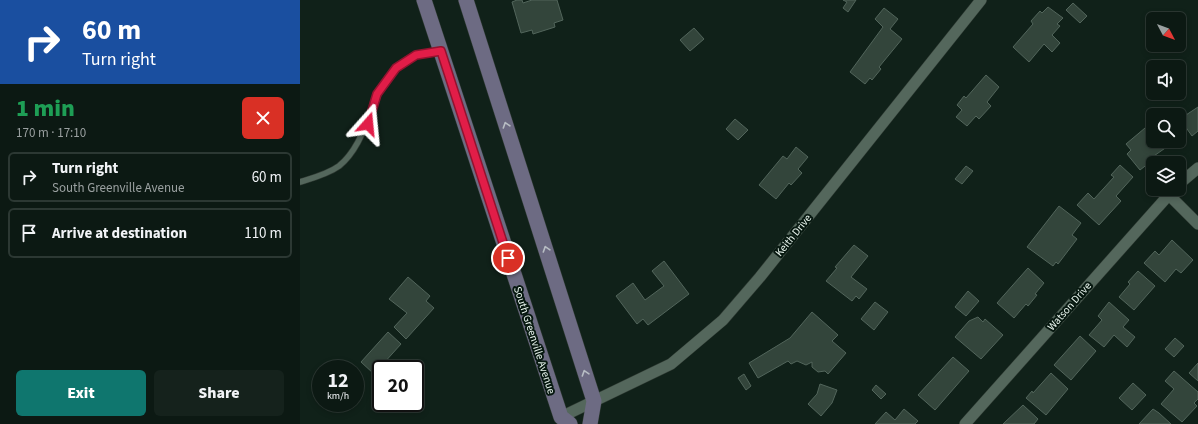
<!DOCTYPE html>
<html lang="en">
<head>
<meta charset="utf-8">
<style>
  body { margin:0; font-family:"Source Sans 3",sans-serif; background:#15221c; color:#f1f3f6; height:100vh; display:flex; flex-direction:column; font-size:15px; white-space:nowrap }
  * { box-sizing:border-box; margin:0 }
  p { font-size:13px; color:#9aa0a0 }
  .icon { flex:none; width:22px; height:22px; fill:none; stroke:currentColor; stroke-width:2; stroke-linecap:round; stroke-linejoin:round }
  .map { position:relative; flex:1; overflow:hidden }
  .sheet { display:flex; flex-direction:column; background:#0c1913; width:300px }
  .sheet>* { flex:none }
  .top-card { background:#1a4fa0; color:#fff; overflow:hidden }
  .needle { width:26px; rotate:131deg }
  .buttons { position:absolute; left:846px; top:12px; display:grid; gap:8px }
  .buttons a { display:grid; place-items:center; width:40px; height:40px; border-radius:6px; background:#0c1913; box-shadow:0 2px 6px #0003,0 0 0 1px #2c3833; font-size:20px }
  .speed { position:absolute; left:12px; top:360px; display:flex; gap:8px; font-size:20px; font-weight:700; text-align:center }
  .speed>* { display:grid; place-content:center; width:52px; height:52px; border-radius:50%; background:#0c1913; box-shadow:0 2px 6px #0003,0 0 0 1px #2c3833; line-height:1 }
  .speed small { font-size:10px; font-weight:400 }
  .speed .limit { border:2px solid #111; border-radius:6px; background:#fff; color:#111 }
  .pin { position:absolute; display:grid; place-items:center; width:34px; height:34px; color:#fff; margin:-17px; border:2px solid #fff; border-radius:50%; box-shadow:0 1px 4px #0007 }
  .me { position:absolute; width:44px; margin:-22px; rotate:18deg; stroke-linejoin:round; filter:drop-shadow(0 0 3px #0008) }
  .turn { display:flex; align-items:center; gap:14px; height:84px; padding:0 16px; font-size:18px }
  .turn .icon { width:52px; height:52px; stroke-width:2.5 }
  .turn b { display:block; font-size:28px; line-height:34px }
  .round { display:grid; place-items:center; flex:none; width:42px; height:42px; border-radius:6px; background:#15221c }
  .headline { display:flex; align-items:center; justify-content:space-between; height:68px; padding:0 16px }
  h1 { font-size:24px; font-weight:800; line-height:30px; color:#1e9e55 }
  .primary-button { display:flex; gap:8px; margin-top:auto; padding:8px 16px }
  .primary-button a { flex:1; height:46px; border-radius:6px; background:#0f766e; color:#fff; font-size:16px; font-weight:800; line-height:46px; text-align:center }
  .primary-button a+a { background:#15221c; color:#f1f3f6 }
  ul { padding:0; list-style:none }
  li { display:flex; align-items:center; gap:12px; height:50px; margin:0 8px 6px; padding:0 8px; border:2px solid #2c3833; border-radius:6px }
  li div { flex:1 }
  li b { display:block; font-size:15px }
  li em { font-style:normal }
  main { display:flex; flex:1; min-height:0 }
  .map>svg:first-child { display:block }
</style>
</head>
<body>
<main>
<section class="sheet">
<div class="top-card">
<div class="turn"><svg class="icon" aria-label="right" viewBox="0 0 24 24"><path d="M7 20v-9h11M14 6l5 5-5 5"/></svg><div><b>60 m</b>Turn right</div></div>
</div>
<div class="headline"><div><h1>1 min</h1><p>170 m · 17:10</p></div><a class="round" style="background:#d93025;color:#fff"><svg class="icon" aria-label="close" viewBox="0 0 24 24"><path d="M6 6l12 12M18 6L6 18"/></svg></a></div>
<ul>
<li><svg class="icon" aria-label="right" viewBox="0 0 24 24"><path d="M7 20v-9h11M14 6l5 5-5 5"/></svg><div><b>Turn right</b><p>South Greenville Avenue</p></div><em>60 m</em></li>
<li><svg class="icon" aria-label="arrive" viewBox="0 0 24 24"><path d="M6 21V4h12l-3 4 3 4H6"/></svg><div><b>Arrive at destination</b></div><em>110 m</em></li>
</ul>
<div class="primary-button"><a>Exit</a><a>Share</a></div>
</section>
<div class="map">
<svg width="898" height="424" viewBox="0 0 898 424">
  <rect width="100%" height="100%" fill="#102119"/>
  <g fill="#33453b" stroke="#52655b">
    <polygon points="217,0 222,0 223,3 232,0 257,0 263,20 254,23 255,27 233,34 232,30 221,33 212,2"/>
    <polygon points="543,0 556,0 548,12 543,8 547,2"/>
    <polygon points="773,3 787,16 780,23 766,10"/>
    <polygon points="748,7 763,18 757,24 760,26 752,35 760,43 752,52 744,44 729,62 713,47 733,24 731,21 740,11 742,13"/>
    <polygon points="584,8 598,19 590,29 602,39 579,67 581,69 572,80 570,78 565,84 550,72 583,27 575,19"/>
    <polygon points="394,28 404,39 390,51 380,40"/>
    <polygon points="686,75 699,87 687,102 691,106 679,119 676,116 667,126 656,117 662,110 657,105 664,96 666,98"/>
    <polygon points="898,107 898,131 892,136 880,119"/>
    <polygon points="435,119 448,130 438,140 426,129"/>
    <polygon points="845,128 853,138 853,141 857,143 869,141 871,144 851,158 853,160 840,170 827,154 831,150 826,144"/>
    <polygon points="496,147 508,157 498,169 502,173 491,185 489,183 476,199 459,185 483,156 487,159"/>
    <polygon points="820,165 833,177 816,196 821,201 799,225 777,205 788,193 794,199 814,177 811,175"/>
    <polygon points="666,166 673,171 662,184 655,179"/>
    <polygon points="759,206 781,223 772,235 777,239 758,264 756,262 753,266 727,247"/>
    <polygon points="872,240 893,260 881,273 876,269 865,282 844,263 855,251 859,255"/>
    <polygon points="554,245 568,256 551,277 567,289 559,299 556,296 552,301 526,281 537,268 535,267"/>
    <polygon points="364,261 389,294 348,325 343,319 337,324 316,296 333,283 345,300 364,286 352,271"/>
    <polygon points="728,268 744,283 735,294 737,295 728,306 726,304 714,318 697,303"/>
    <polygon points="838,271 855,286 834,310 819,297 830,284 828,282"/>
    <polygon points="108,277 130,296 126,301 134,308 106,339 94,327 107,313 89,299"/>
    <polygon points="668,291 679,301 666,316 655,307"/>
    <polygon points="575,302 588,312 574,330 561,319"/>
    <polygon points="809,302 829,320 823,327 835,337 827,347 814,335 804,347 789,335 802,320 798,316"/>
    <polygon points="512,312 538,335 532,341 546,353 528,374 525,371 518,372 512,367 512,362 506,365 497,361 491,364 488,361 458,378 449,363 490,338"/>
    <polygon points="678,317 683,322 685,319 703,335 681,359 655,337 669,321"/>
    <polygon points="88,332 101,344 74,374 61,362"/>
    <polygon points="780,336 796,351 771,380 754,365"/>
    <polygon points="875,338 884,346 874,357 865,349"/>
    <polygon points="653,357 669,371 635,410 618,395"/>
    <polygon points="898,363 898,381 889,373"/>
    <polygon points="874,371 898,392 898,399 894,403 897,406 882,422 861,404 874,389 865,381"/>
    <polygon points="751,373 768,389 746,415 726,398 732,391 733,393"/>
    <polygon points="444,374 451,386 446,390 438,378"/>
    <polygon points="833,383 846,395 832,410 819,398"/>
    <polygon points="520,384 537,390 532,403 521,416 508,404 517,394"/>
    <polygon points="576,385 586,394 581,399 572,390"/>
    <polygon points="723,405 738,419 734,424 703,424"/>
    <polygon points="604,409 618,421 615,424 575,424 586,412 595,420"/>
    <polygon points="853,409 859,413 871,424 839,424"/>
  </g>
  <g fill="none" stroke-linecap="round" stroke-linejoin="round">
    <defs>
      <path id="lane" d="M0,182C13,178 28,174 39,166C75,137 69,72 116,55C124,53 133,53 141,51"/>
      <g id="street">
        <polyline points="879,184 898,168"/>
        <polyline points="868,194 898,224"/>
        <polyline points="261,417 371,364 423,320 460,277 681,0"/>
        <polyline points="665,424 874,189"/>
      </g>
      <g id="secondary">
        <polyline points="124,0 261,417 270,424"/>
        <polyline points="166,0 294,401 290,424"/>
      </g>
    </defs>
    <use href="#lane" stroke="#2f3a33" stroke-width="7"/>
    <use href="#street" stroke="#2f3a33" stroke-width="12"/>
    <use href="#secondary" stroke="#2f3a33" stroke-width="16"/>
    <use href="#lane" stroke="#54675c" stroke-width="5.5"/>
    <use href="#street" stroke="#54675c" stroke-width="11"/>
    <use href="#secondary" stroke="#6d6b83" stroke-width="15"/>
  </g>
  <defs><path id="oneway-chevron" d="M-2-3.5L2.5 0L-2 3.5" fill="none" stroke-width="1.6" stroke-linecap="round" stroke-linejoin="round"/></defs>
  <g stroke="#b8bec4">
    <use href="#oneway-chevron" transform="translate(206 125) rotate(-108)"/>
    <use href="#oneway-chevron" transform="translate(246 249) rotate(-108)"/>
    <use href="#oneway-chevron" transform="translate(285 373) rotate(-108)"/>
  </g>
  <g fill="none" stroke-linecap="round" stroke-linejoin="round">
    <defs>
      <polyline id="route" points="68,124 77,94 96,68 116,55 141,51 208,258"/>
    </defs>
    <use href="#route" stroke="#92132f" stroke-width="10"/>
    <use href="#route" stroke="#e11d48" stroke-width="7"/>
  </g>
  <g text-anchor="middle" stroke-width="4" stroke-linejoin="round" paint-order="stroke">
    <g font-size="11" fill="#eaf6ef" stroke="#071810">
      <text transform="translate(493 235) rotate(-51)" y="4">Keith Drive</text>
      <text transform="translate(769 306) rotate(-49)" y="4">Watson Drive</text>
      <text transform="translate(235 340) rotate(72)" y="4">South Greenville Avenue</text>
    </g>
  </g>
</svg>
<div class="buttons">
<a><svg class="needle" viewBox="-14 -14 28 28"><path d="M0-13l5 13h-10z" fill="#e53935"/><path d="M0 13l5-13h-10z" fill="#9aa0a0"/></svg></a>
<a><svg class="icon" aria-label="sound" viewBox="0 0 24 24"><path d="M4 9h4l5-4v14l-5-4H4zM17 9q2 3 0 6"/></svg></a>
<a><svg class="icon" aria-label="search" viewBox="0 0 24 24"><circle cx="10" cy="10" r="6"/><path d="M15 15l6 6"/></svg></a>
<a><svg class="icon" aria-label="layers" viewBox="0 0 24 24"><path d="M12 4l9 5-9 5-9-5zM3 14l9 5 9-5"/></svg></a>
</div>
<div class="speed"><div>12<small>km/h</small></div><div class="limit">20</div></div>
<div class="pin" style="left:208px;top:258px;background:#d93025"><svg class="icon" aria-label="arrive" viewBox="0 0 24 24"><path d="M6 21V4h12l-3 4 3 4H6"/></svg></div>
<svg class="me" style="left:68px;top:124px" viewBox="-20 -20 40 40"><path d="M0-17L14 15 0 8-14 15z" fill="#e11d48" stroke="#fff" stroke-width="4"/></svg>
</div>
</main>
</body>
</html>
